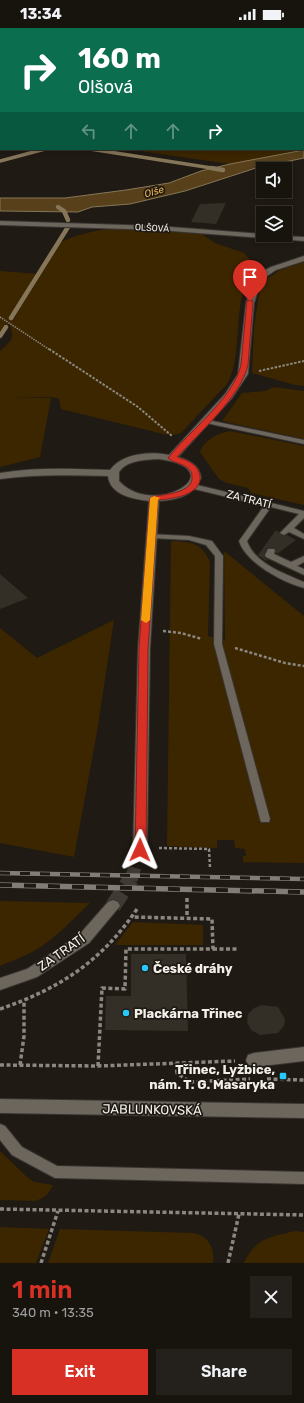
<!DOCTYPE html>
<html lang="en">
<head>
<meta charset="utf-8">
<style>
  body { margin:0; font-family:Rubik,sans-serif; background:#24211c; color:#f1f3f6; height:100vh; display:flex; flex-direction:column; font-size:15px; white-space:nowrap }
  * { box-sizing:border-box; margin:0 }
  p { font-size:13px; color:#9e9e9e }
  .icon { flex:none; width:22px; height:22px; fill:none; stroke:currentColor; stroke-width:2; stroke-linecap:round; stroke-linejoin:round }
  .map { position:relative; height:1235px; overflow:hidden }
  .drawer { display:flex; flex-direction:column; background:#17140e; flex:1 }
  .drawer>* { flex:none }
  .guide { position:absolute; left:0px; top:0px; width:304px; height:122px; box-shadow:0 2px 6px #0003,0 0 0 1px #36332e; background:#0b6e4f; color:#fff; overflow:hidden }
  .fabs { position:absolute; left:256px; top:134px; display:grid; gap:8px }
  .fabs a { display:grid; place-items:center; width:36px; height:36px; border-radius:0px; background:#17140e; box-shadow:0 2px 6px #0003,0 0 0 1px #36332e; font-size:20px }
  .pin { position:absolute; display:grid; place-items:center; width:34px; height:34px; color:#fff; margin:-41px -17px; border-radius:50% 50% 50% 0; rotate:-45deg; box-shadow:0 0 4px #0007 }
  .pin .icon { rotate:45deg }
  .me { position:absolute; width:44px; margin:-22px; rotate:1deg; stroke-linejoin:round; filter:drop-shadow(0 0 3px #0008) }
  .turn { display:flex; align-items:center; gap:14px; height:84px; padding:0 12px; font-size:18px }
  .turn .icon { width:52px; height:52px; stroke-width:2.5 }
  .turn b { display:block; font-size:28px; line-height:34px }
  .lanes { display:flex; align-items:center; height:38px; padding:0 12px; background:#0003; justify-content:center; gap:20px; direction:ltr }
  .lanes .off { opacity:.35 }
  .round { display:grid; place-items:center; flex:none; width:42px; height:42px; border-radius:0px; background:#24211c }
  .headline { display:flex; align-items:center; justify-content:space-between; height:68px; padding:0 12px }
  h1 { font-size:24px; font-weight:600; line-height:30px; color:#d93025 }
  .primary-button { display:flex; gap:8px; margin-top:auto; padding:8px 12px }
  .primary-button a { flex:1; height:46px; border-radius:0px; background:#d93025; color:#fff; font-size:16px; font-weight:600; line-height:46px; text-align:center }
  .primary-button a+a { background:#24211c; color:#f1f3f6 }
  .status { display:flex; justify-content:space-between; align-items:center; height:28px; padding:0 20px; background:#17140e; direction:ltr }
  .status svg { height:11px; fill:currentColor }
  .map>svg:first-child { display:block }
</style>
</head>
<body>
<div class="status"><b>13:34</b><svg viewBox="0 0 49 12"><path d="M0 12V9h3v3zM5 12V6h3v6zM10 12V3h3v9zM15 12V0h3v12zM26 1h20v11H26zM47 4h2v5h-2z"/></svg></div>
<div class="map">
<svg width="304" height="1235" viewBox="0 0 304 1235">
  <rect width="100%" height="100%" fill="#1f1a13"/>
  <g fill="#3c2600">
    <polygon points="303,47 304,122 230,136 126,121 303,121"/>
    <path d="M114,200L202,206L215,215L244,225L252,234L254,241C252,248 248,252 245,258C234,287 242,331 227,356L181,405L174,407L163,406L61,381L59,371L51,369H8L51,370L40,429L0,439V323C12,312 15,311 9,295L6,302L0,305V243L39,246C44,238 48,226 55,219C66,208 98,202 114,200Z"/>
    <polygon points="304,234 304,358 295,357 252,345 254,299 260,261 267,251 280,242"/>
    <polygon points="274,359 304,363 304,411 222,393 242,365 265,363"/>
    <path d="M230,403L304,418V477L251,465L248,460L227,455L219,451L200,424C204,412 218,405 230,403Z"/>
    <path d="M171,513C190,514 202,514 210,534L208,608L225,613L224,523L304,588V835L243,834V828H246L245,821L235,820L234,812H217V820L167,818Z"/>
    <polygon points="114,592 97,704 74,829 0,815 0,600 37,630"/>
    <path d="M0,873L90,875C72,892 56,910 34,923C23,929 11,933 0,938Z"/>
    <polygon points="133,894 203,897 203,917 115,917"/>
    <path d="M0,1123L27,1149L34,1154L53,1157C50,1165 43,1171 35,1173L0,1172Z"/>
    <polygon points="0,1199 49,1201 36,1235 0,1235"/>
    <path d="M60,1201L194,1205C208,1208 215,1220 213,1235H48Z"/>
    <path d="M295,1203L304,1204V1235H244C255,1210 270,1209 295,1203Z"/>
  </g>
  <polygon fill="#58411a" stroke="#867659" points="304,122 304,130 256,140 185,163 130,176 92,179 78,184 0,183 0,170 65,170 126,162 169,155 201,143 230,136"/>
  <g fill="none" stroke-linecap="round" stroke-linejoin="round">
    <g stroke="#867659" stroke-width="3.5">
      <polyline points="90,121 218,141"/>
      <polyline points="0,133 45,121"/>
    </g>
    <g stroke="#867659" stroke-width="4.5">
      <polyline points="211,140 223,142"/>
      <polyline points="58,179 64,183 68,192"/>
      <polyline points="11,290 68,199"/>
      <polyline points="0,308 6,299"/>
    </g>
  </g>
  <g fill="#332e26">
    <polygon points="226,175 216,196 191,194 200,176"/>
    <polygon points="276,502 283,508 287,507 296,512 277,526 274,520 267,520 264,526 265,530 268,532 266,533 258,527"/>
    <polygon points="0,546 28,570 0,581"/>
    <polygon points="131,926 186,926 188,1003 105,1002 106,968 131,968"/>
    <polygon points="262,977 278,979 285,991 284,998 278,1005 260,1007 251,1002 247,994 248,986 254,980"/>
  </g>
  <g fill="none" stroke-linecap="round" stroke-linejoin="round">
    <polyline stroke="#3f3a33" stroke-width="13" stroke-dasharray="13 6" stroke-linecap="butt" points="131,852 140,822"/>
    <polyline stroke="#3f3a33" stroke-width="16" stroke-dasharray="16 8" stroke-linecap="butt" points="113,878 131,851"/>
    <defs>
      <g id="lane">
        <rect x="0" y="62" width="1" height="2"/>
        <polygon points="203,391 304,412 304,416 206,395 202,393"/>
        <path d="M190,456H193L304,483V490L294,500L304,506V511L289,504L284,507L280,505L299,486L271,479L247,513C255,536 284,545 304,554V560C282,554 246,535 239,513L264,478L190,460L189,458Z"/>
        <polygon points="148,506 189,508 212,513 223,528 222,616 270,791 269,794 261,794 260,791 214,616 215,528 206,517 189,512 151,510 148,510 147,508"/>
        <polygon points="268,521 274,521 275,523 274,526 291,534 304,528 304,534 297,538 304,541 304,547 266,529 265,527"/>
        <polygon points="0,1096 5,1098 22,1119 57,1138 304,1144 304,1156 55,1150 12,1127 0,1112"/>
      </g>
      <g id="street">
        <polygon points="0,193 158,198 263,206 263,207 304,209 304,213 158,202 0,197"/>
        <path d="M304,228V233L276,242L267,248L261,254L254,275L248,346L232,370L178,429C189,432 200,438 201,450C193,468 177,472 159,473L150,621L147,822L145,826L140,827L135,826L133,822L138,621L149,473C133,471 110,467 108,448C72,447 36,446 0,451V445C37,439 73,441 110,442C122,425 151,423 169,427L225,366L238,346L246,275L253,253L261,244L271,239ZM158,431C236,441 155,492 119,453V444C127,432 145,432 158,431Z"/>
        <polygon points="113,872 118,874 120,878 89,915 37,949 0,962 0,950 27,941 79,907 108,874"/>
        <polygon points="304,1019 304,1033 254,1039 248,1037 246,1032 248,1027 254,1025"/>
      </g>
      <polygon id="secondary" points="0,1071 304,1076 304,1090 0,1085"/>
    </defs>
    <use href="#lane" stroke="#383431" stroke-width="2"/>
    <use href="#street" stroke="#383431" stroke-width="2"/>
    <use href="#secondary" stroke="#383431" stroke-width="2"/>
    <g stroke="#8b8781" stroke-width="1.5" stroke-dasharray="1.5 1" stroke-linecap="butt">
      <polyline points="74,0 76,1"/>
      <polyline points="151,1 164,0"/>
      <polyline points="0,289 50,322"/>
    </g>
    <g stroke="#8b8781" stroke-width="2" stroke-dasharray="2.5 1.5" stroke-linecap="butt">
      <polyline points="49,321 138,379 172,408"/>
      <polyline points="259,343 304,333"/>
    </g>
    <g stroke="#8b8781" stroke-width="2.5" stroke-dasharray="3 2" stroke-linecap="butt">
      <polyline points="163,603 181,605 202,611"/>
      <polyline points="235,620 285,635 304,638"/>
      <polyline points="159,820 209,821 210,840"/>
    </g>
    <g stroke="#8b8781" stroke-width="3.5" stroke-dasharray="4 2.5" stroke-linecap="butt">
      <polyline points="187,870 187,889"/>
      <polyline points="213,921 237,921"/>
      <path d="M0,981C59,961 102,933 137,881"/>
      <polyline points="176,1035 177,1045 190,1054 250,1051"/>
      <polyline points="0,1037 98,1038 235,1033"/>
      <polyline points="20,1037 24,1008 24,973"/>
      <polyline points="98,1038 102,960 125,961 126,921 213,921 212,891 133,889"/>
      <polyline points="267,1051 304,1052"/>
      <polyline points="0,1181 304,1187"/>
      <polyline points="41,1235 58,1183"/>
      <polyline points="228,1235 239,1186"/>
    </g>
    <use href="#lane" fill="#6c665d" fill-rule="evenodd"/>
    <use href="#street" fill="#6c665d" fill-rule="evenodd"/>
    <use href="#secondary" fill="#6c665d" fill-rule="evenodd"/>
    <defs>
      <polyline id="rail-far1" points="0,845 304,851"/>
      <polyline id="rail" points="0,857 304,864"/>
    </defs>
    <use href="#rail-far1" stroke="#817d77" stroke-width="4.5"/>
    <use href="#rail" stroke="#817d77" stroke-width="5.5"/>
    <use href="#rail-far1" stroke="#1f1a13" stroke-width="3" stroke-dasharray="10" stroke-linecap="butt"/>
    <use href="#rail" stroke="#1f1a13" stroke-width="4" stroke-dasharray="12" stroke-linecap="butt"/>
  </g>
  <path fill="#d93025" stroke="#8d1f18" d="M247,272L253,273L248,337C241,368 199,405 177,429C182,431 190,433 194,437C197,439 199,444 200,448C202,467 172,471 158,472L148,621L146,822L144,825H136L135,822L139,621L150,470L152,469C163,466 194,466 192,448C192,444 190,442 188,440C182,435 173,435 168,430C190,402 233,371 241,337Z"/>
  <polygon fill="#f59e0b" points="154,468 160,470 158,472 150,592 146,595 141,592 150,470"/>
  <g fill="#26c9fe" stroke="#1f1a13" stroke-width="1.5">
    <circle cx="145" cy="940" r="4"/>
    <circle cx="126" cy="985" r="4"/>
    <rect x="279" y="1044" width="8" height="8" rx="2"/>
  </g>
  <g text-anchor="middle" stroke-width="3.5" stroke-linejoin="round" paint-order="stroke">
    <g font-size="9" fill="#f3f0eb" stroke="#1f1a13">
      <text transform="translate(152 200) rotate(3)" y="3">OLŠOVÁ</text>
    </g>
    <g font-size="10" font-style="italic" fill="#f4b753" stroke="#1f1a13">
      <text transform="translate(154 163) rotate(-16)" y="4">Olše</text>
    </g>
    <g font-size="11" fill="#f3f0eb" stroke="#1f1a13">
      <text transform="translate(249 471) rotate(14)" y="4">ZA TRATÍ</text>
    </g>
    <g font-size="13" fill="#f3f0eb" stroke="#1f1a13">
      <text transform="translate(61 924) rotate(-35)" y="5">ZA TRATÍ</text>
      <text transform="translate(152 1081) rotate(1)" y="5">JABLUNKOVSKÁ</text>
    </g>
    <g font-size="13" font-weight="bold" fill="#f3f0eb" stroke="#1f1a13" text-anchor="start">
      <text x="153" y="945">České dráhy</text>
      <text x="134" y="990">Plackárna Třinec</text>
      <text x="275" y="1046" text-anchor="end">Třinec, Lyžbice,<tspan x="275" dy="15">nám. T. G. Masaryka</tspan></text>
    </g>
  </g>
</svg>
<div class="fabs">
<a><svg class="icon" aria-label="sound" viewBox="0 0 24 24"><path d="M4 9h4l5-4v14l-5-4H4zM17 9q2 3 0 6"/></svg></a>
<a><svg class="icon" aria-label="layers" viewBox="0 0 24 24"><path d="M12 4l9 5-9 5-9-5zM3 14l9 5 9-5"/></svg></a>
</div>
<div class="pin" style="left:250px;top:273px;background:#d93025"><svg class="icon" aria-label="arrive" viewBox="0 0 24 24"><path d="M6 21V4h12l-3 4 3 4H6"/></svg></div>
<svg class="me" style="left:140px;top:822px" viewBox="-20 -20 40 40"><path d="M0-17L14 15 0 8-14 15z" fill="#d93025" stroke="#fff" stroke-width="4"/></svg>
<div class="guide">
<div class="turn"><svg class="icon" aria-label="right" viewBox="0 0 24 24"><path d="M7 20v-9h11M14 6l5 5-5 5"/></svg><div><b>160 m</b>Olšová</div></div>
<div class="lanes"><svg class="icon off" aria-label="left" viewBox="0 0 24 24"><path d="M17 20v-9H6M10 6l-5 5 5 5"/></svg><svg class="icon off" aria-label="ahead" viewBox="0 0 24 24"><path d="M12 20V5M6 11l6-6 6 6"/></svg><svg class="icon off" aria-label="ahead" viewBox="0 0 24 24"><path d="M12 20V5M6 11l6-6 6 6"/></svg><svg class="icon" aria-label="right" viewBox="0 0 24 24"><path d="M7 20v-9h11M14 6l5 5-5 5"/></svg></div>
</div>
</div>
<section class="drawer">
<div class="headline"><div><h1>1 min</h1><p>340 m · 13:35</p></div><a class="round"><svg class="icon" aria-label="close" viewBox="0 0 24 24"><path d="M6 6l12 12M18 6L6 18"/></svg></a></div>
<div class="primary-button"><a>Exit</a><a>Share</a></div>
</section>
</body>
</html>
